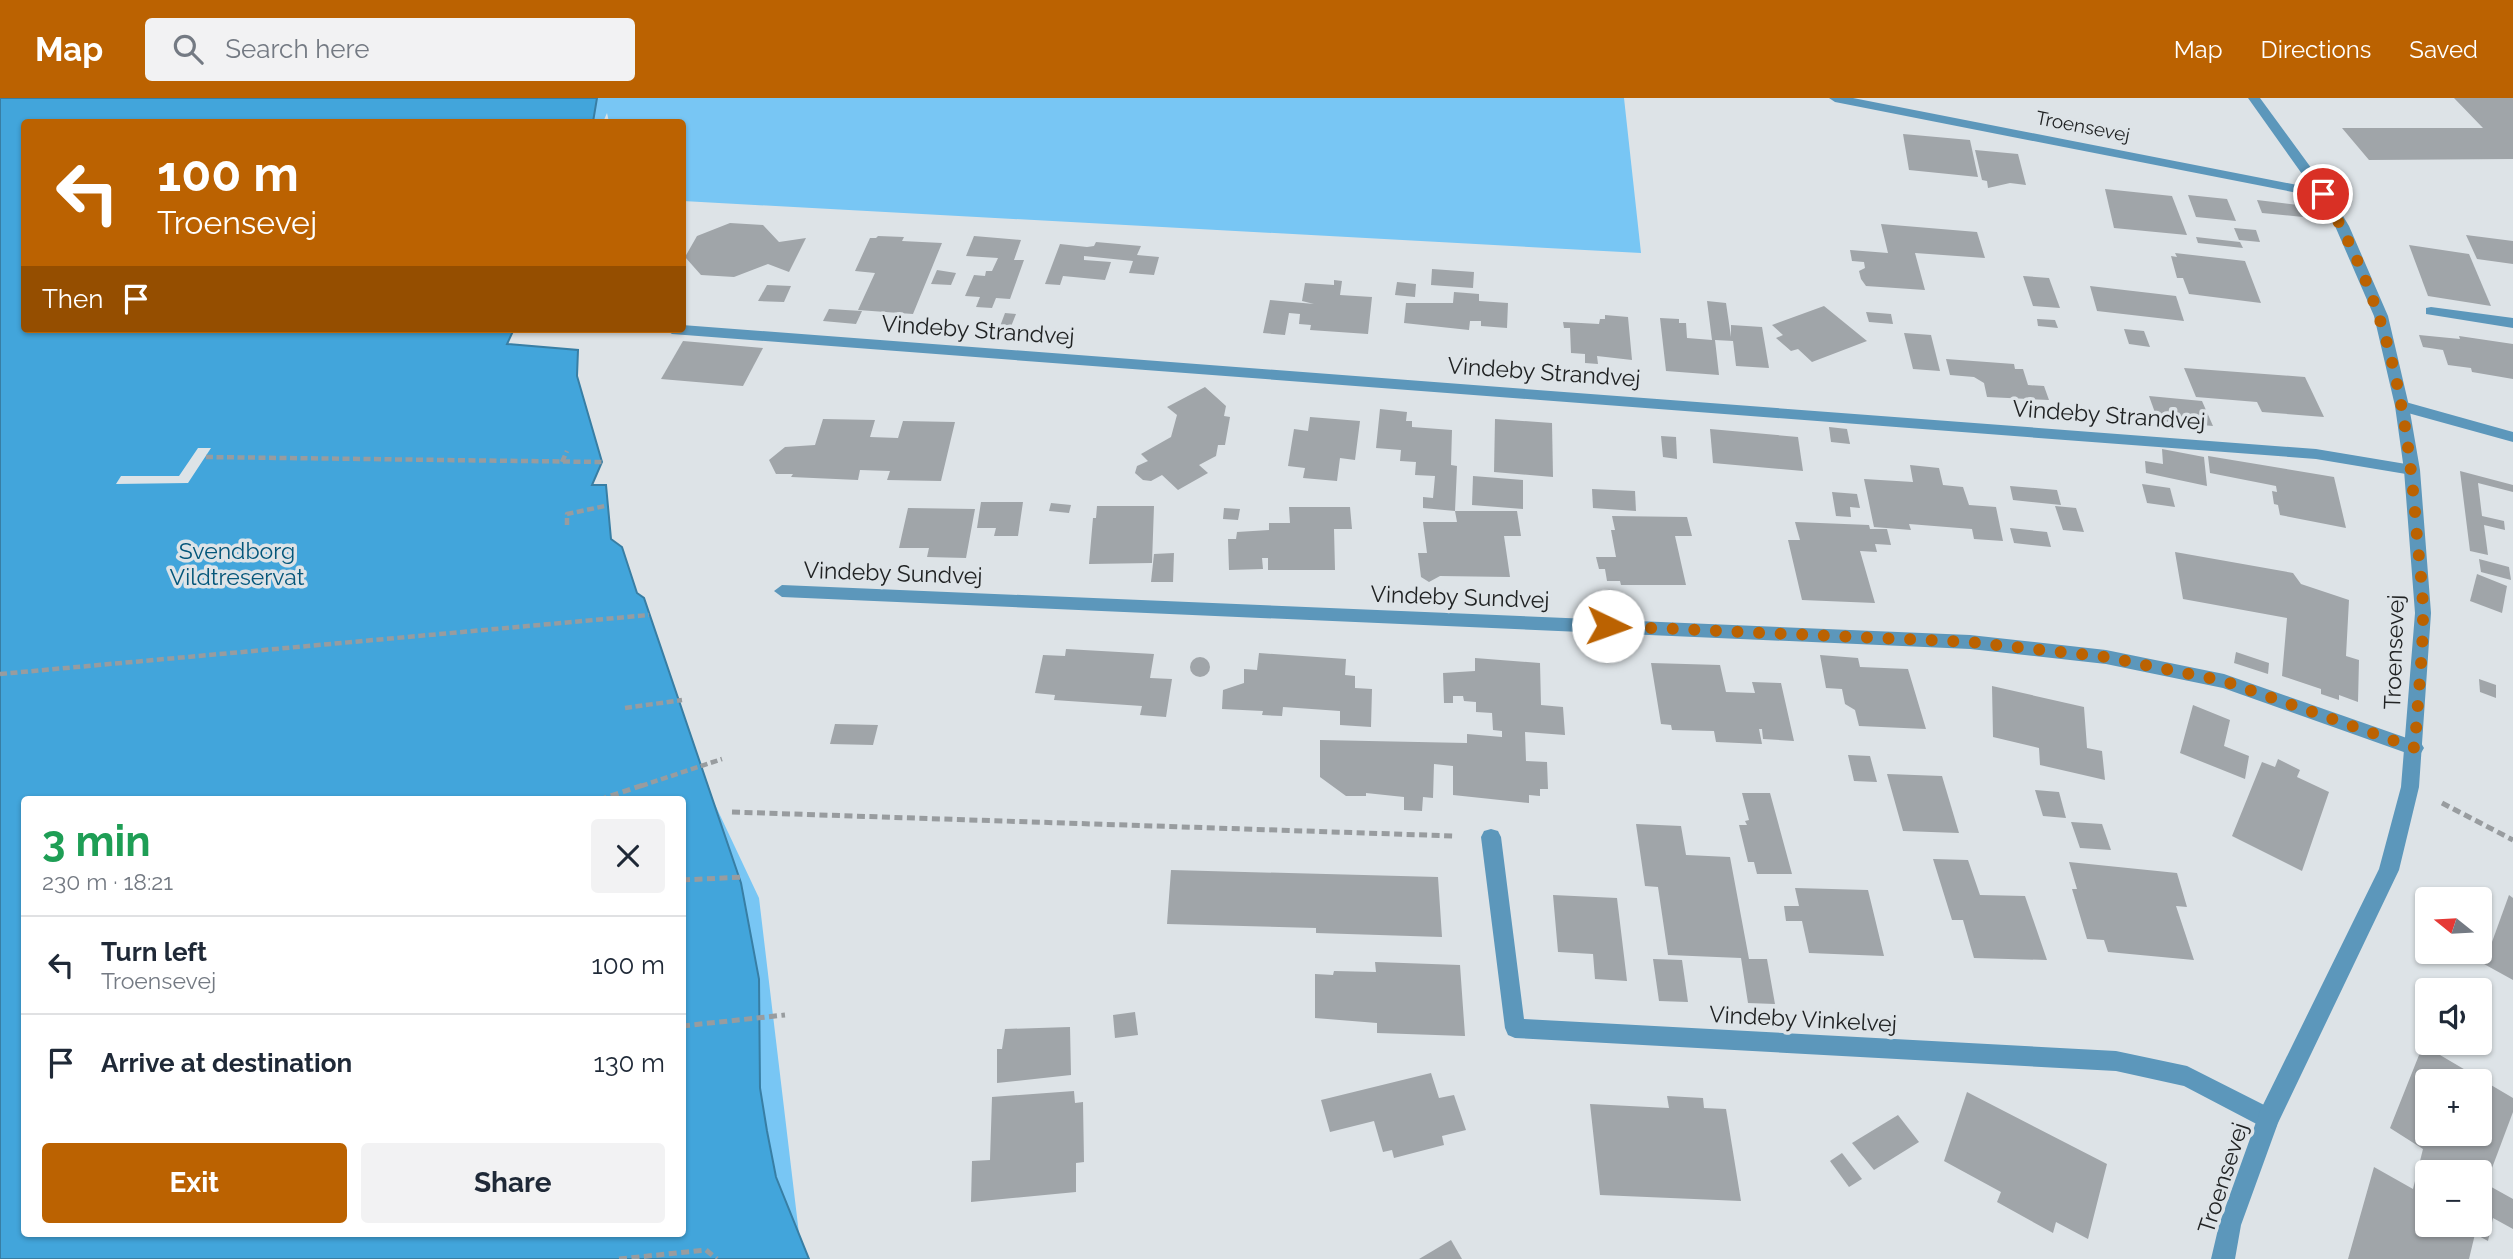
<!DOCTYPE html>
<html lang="en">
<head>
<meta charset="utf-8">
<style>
  body { margin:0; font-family:Raleway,sans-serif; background:#f2f2f3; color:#1f2937; height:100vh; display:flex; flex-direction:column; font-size:26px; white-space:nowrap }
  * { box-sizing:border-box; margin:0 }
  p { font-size:23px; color:#747a83 }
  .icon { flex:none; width:38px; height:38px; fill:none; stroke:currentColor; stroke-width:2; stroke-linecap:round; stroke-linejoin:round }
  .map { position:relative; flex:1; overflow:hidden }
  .panel { position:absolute; left:21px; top:698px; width:665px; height:441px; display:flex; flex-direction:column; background:#fff; border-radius:7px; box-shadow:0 2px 5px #0004 }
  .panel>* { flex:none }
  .top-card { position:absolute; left:21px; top:21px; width:665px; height:214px; border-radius:7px; box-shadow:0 2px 5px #0004; background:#bb6201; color:#fff; overflow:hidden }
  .needle { width:46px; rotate:288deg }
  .fabs { position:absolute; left:2415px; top:789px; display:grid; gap:14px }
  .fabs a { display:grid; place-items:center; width:77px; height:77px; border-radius:7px; background:#fff; box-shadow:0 2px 5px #0004; font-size:35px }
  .pin { position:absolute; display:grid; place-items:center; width:60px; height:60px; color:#fff; margin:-30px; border:4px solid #fff; border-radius:50%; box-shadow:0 2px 7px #0007 }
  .me { position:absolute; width:77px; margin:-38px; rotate:93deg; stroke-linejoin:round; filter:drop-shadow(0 0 5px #0008) }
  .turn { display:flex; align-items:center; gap:24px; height:147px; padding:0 21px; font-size:32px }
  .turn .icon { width:91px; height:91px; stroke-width:2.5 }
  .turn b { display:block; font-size:49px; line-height:60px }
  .then { display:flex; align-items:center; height:66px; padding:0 21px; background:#0003; gap:14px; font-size:26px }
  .round { display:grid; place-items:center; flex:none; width:74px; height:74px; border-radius:7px; background:#f2f2f3 }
  .headline { display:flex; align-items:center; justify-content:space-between; height:119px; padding:0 21px }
  h1 { font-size:42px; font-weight:700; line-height:52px; color:#1e9e55 }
  .cta { display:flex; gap:14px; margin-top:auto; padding:14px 21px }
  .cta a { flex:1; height:80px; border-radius:7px; background:#bb6201; color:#fff; font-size:28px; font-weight:700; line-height:80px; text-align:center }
  .cta a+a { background:#f2f2f3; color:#1f2937 }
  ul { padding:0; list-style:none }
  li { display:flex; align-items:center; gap:21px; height:98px; padding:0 21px; border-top:2px solid #e0e1e3 }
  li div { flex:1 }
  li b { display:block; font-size:26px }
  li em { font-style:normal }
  header { display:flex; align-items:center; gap:42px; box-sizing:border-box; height:98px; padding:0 35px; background:#bb6201; color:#fff }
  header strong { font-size:33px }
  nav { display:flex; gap:38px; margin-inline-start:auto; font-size:24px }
  .search { width:490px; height:63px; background:#f2f2f3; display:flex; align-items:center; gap:18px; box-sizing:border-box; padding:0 24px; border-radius:7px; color:#747a83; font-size:26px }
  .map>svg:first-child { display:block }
</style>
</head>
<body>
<header>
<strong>Map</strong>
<div class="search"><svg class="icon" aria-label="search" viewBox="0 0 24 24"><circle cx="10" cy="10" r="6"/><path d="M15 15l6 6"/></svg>Search here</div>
<nav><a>Map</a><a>Directions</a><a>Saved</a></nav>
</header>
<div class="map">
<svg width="2513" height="1161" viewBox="0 0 2513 1161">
  <rect width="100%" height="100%" fill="#dde3e7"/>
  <path fill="#78c6f4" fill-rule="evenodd" d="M0,0H1624L1641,155L683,103L682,24H609L607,15L603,24H24V231L499,248L759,800L802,1161H0ZM24,702H682V1136H24Z"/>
  <path fill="#42a5db" stroke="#387ea4" stroke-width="2" fill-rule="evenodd" d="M0,0H597L593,24H24V231H514L507,246L578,252L577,278L602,364L592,387H606L611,441L622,449L637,495L644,500L741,785L759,881L760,990L767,1033L776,1079L809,1161H0ZM24,702H682V1136H24Z"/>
  <polygon fill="#dde3e7" points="198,350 211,350 188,385 116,386 121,378 179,378"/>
  <g fill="#a0a5a9" fill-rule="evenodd">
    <polygon points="2454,0 2513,0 2513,61 2369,62 2342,30 2483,30"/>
    <polygon points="1903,36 1970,42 1978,79 1909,72"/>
    <polygon points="1975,52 2018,56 2026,87 2010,85 1988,90 1987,83 1982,82"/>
    <polygon points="2105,91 2172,98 2187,137 2114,130"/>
    <polygon points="2188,97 2227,101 2236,123 2196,119"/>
    <polygon points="2257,102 2298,107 2303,119 2262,115"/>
    <polygon points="730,125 763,127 779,144 806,140 789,174 768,166 734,179 701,177 685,159 697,138"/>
    <polygon points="1881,126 1977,134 1985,160 1915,155 1925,192 1866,188 1861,181 1859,173 1865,170 1864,164 1852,163 1850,152 1888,155"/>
    <polygon points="2234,130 2256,132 2260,144 2239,142"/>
    <polygon points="2466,137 2513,143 2513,166 2477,161"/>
    <polygon points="878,138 904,139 902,143 942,145 913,216 858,212 875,175 855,173 870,140 876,140"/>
    <polygon points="974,138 1021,142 1014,162 1024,162 1010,201 996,200 992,210 976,209 980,199 965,198 974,177 985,178 986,173 992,173 998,160 966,158"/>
    <polygon points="2196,139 2240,144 2243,150 2198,145"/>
    <polygon points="1096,144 1141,148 1137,157 1159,159 1154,177 1129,175 1133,163 1084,158 1084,162 1111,164 1105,182 1063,178 1060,187 1045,186 1060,146 1087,149 1094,148"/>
    <polygon points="2409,147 2469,156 2491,208 2428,198"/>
    <polygon points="2175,155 2245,163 2261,205 2189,196 2183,180 2177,180 2171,158 2177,159"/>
    <polygon points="1432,171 1474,174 1473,190 1431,187"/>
    <polygon points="937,172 956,175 951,187 931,186"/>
    <polygon points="2023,178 2049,180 2060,210 2033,208"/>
    <polygon points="1334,182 1342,183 1340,197 1372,199 1368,236 1310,232 1311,227 1299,226 1300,216 1289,215 1285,237 1263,235 1270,202 1314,206 1302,203 1305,185 1334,187"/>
    <polygon points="1397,184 1416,186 1415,199 1395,197"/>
    <polygon points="767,187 791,188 784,204 758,203"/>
    <polygon points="2090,188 2176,198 2184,223 2097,213"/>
    <polygon points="1454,194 1479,196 1479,203 1508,205 1507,230 1481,228 1481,223 1470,223 1469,232 1404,225 1406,205 1453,205"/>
    <polygon points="1707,203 1726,205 1731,239 1731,227 1762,229 1769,270 1736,268 1733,243 1715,242 1719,277 1666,273 1660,220 1679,221 1679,225 1686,225 1687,240 1712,242"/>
    <polygon points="1824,208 1867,243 1812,264 1798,251 1791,253 1776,240 1783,237 1772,227"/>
    <polygon points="829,211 862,213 856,226 823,223"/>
    <polygon points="1866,214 1891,216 1893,226 1869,224"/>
    <polygon points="1005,215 1016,216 1010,231 999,231"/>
    <polygon points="1605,217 1628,219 1632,262 1597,258 1598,266 1585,265 1585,256 1571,255 1570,230 1564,230 1563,224 1599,226 1600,221 1605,221"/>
    <polygon points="2037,221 2055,222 2058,230 2038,228"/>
    <polygon points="2124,231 2144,233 2150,249 2129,246"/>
    <polygon points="1904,235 1931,237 1940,273 1913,271"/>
    <polygon points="2419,237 2460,241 2459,238 2513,246 2513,281 2472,274 2471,270 2448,267 2443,252 2423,249"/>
    <polygon points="683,243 763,250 743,288 661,281"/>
    <polygon points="1946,261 2014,266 2015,271 2023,271 2028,287 2044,288 2049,302 1987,299 1984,285 1974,279 1950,277"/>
    <polygon points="2184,270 2305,279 2324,319 2262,314 2257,304 2196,299"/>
    <polygon points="1205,289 1226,308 1224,318 1230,319 1225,347 1218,347 1216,358 1199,367 1208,375 1178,392 1162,377 1151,383 1143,382 1135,375 1137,368 1148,363 1141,356 1171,339 1177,317 1167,309"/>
    <polygon points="2149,298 2202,303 2213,328 2158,323"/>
    <polygon points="1380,311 1407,314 1406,323 1412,323 1412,329 1452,332 1451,367 1457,368 1455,413 1423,410 1423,399 1433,400 1435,378 1415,377 1416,364 1400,363 1401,352 1376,350"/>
    <polygon points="1310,319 1360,323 1355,362 1340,360 1337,383 1303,380 1305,370 1288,368 1294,331 1308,333"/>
    <polygon points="823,321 875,322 870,339 898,340 903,323 955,324 941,383 887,382 890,373 860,372 858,382 791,379 793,376 776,376 769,362 785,349 815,347"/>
    <polygon points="1495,321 1552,325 1553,379 1494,374"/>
    <polygon points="1829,329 1847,331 1850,346 1831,344"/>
    <polygon points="1710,331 1798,339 1803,373 1713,365"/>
    <polygon points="1661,338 1676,339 1677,361 1663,359"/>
    <polygon points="2162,351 2204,359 2207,388 2146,375 2145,363 2163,366"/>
    <polygon points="2208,358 2334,379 2346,430 2280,417 2278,407 2274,406 2272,393 2277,394 2276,388 2210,375"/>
    <polygon points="1910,367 1939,370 1943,387 1963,389 1969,407 1996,409 2003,443 1974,441 1972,431 1909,426 1911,432 1874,429 1864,381 1913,384"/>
    <polygon points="2460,373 2513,387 2513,394 2478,385 2482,418 2504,423 2505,432 2484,427 2488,457 2470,453"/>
    <polygon points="1473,378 1523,382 1523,411 1472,407"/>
    <polygon points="2142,386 2170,390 2175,409 2147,405"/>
    <polygon points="2010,388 2057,392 2061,407 2013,402"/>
    <polygon points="1592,391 1635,393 1636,413 1593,410"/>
    <polygon points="1832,394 1857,396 1860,410 1850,409 1851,419 1836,418"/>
    <polygon points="981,404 1023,404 1018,438 994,438 996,430 977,430"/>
    <polygon points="1051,405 1071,407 1069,415 1049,413"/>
    <polygon points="1097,408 1154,408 1152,465 1089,466 1093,420 1096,420"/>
    <polygon points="2055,408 2076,410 2084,434 2063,432"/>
    <polygon points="1289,409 1350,409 1352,431 1334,431 1335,472 1268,472 1268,460 1262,460 1263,471 1229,472 1228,441 1236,441 1237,434 1269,432 1269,425 1290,425"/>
    <polygon points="908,410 975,411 966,460 927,459 929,450 899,450"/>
    <polygon points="1224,410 1240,411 1238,422 1223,421"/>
    <polygon points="1455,413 1517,413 1521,438 1504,438 1510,479 1440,478 1429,484 1421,479 1418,455 1427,455 1423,424 1457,424"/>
    <polygon points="1612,418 1687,419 1692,438 1675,438 1686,487 1621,487 1620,483 1607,483 1605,471 1599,471 1596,459 1616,459 1611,432 1615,432"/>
    <polygon points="1795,424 1869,427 1870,431 1887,431 1891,447 1875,446 1877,454 1860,453 1875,505 1802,502 1788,442 1800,442"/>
    <polygon points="2010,430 2047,434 2051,449 2014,445"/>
    <polygon points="2175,454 2293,475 2301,486 2349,502 2346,558 2359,562 2358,604 2339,597 2339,602 2321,596 2321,591 2282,578 2287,520 2183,501"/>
    <polygon points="1174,455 1173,484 1151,484 1154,456"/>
    <polygon points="2479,461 2509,469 2511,482 2481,474"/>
    <polygon points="2477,476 2507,488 2502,515 2470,503"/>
    <polygon points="1066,551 1154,556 1150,580 1172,581 1166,619 1140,617 1142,608 1054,602 1055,597 1035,595 1043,557 1065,558"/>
    <polygon points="2236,554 2269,565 2268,576 2234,565"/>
    <polygon points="1259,555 1346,561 1345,577 1355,578 1355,590 1372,591 1371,629 1340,627 1340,613 1283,609 1282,618 1262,617 1263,613 1222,611 1223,592 1244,585 1244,571 1257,572"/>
    <polygon points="1820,557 1858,560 1860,569 1908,571 1926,631 1859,628 1855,612 1845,606 1842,591 1826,590"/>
    <circle cx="1200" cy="569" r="10"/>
    <polygon points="1475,560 1540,565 1541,607 1563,609 1565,637 1525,634 1526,663 1547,664 1548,691 1540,691 1540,698 1529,697 1529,705 1453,697 1453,668 1434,666 1433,700 1423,699 1422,713 1404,712 1404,699 1366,695 1366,698 1346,698 1320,679 1320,642 1467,645 1467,636 1502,639 1502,633 1493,632 1492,615 1476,614 1476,604 1464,603 1463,598 1453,598 1453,605 1444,605 1443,575 1475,573"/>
    <polygon points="1651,565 1720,567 1726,594 1755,595 1752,584 1781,585 1794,643 1763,641 1762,631 1759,631 1762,646 1716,644 1714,633 1672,632 1671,627 1661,626"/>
    <polygon points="2479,581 2496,587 2496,600 2480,594"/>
    <polygon points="1992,588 2084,609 2087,650 2102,653 2105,682 2040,667 2039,650 1993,639"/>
    <polygon points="2193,607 2230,622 2224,648 2249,658 2245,681 2180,655"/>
    <polygon points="835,626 878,627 873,647 830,646"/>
    <polygon points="1848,657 1870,658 1877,684 1854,683"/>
    <polygon points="2278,661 2300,672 2297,679 2329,694 2302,773 2232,738 2262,664 2275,669"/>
    <polygon points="1887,676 1942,678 1959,735 1903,733"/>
    <polygon points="2035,692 2059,694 2066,720 2043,718"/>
    <polygon points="1742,695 1770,695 1792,776 1757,776 1754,764 1748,764 1739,727 1747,727 1745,723 1749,722"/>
    <polygon points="2071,724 2102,726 2111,752 2080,750"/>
    <polygon points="1636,726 1681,728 1686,757 1730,759 1749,861 1767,861 1775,906 1748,905 1741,860 1668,857 1658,789 1645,788"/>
    <polygon points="1933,761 1968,762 1980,797 2025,798 2047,862 1974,860 1963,822 1952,822"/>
    <polygon points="2069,764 2177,775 2187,809 2176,808 2194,862 2108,854 2104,842 2087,841 2072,791 2077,791"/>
    <polygon points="1171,772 1438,779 1442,839 1316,835 1316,830 1167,826"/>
    <polygon points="1795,790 1868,792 1884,858 1809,855 1802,823 1786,823 1784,808 1799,808"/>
    <polygon points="1553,797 1617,800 1627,883 1595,881 1593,856 1558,854"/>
    <polygon points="2509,797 2513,800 2513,882 2484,866"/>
    <polygon points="1653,861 1682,862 1688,904 1659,903"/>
    <polygon points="1375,864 1460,867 1465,938 1377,935 1377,925 1315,920 1315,876 1333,877 1334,873 1376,874"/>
    <polygon points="1135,914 1138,937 1115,940 1113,917"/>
    <polygon points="1070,929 1071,977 997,985 997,951 1002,951 1005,931"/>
    <path d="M2423,947L2513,1000V1014L2486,1086L2513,1101V1131L2493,1120L2488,1143L2475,1136L2469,1161H2348L2374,1069L2413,1091L2423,1051L2390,1030ZM2427,984H2480V1036H2427ZM2427,1074H2480V1127H2427Z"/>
    <polygon points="1431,975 1439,1000 1454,997 1466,1032 1442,1038 1444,1047 1394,1060 1392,1052 1383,1054 1374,1023 1330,1034 1321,1002"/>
    <polygon points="1074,993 1075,1005 1083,1004 1084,1064 1076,1065 1076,1094 971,1104 972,1063 990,1062 992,999"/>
    <polygon points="1967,994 2107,1066 2088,1141 2056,1124 2053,1135 1997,1104 2001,1094 1944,1063"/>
    <polygon points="1667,998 1703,1000 1704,1010 1726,1011 1741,1103 1600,1097 1590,1006 1669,1010"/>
    <polygon points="1898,1017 1919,1044 1874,1072 1852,1045"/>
    <polygon points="1842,1055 1862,1081 1849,1089 1830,1063"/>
    <polygon points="1451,1142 1462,1161 1419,1161"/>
  </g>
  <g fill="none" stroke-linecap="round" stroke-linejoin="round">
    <g stroke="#989c9f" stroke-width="4.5" stroke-dasharray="7 3.5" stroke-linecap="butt">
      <polyline points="206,359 602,364"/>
      <polyline points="562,364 567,353"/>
      <polyline points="567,427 567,416 605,408"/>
      <polyline points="0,576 649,517"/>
      <polyline points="625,610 682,602"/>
      <polyline points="641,688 722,661"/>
    </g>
    <g stroke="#989c9f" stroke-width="5" stroke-dasharray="8 4.5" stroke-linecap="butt">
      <polyline points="599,702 646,686"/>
      <polyline points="2442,705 2513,742"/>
      <polyline points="732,714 1455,738"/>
      <polyline points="682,782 744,779"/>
      <polyline points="682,928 785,917"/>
      <polyline points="619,1161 706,1152 717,1161"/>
    </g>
    <g fill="#5c97bb" fill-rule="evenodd">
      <polygon points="1829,0 1853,0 2323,92 2329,96 2323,100 1835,4"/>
      <polygon points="2431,209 2513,220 2513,230 2426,216 2426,210"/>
      <polygon points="682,227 2316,351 2412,367 2420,372 2412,377 2316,361 672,236 665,231 682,231"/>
      <polygon points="2402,303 2513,334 2513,344 2397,312 2395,308"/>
      <polygon points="782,487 1970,537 2106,552 2224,576 2421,645 2424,650 2421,655 2415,658 2223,590 2106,566 1970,551 782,499 774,493"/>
      <polygon points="1491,731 1498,733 1501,739 1524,921 2116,953 2187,968 2276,1013 2279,1021 2276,1029 2268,1032 2184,988 2116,973 1515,940 1508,937 1505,930 1481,739 1484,733"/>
    </g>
    <polygon fill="#5c97bb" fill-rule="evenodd" points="2248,0 2260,0 2328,93 2349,128 2388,218 2409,308 2420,372 2431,515 2419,689 2399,772 2278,1025 2241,1127 2235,1161 2211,1161 2219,1127 2260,1013 2379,771 2401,689 2415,515 2404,372 2395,308 2374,218 2335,128 2317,97"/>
  </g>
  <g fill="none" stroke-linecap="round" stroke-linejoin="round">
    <path stroke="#bb6201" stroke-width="12" stroke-dasharray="0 21.6" d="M1608,528L1970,544L2106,559L2224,583L2415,650C2417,605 2423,561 2423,516C2423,487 2418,456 2416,426C2406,301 2387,206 2323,96"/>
  </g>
  <g text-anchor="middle" stroke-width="7" stroke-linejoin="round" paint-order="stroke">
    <g font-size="19" fill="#212324" stroke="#dde3e7">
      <text transform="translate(2083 28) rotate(11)" y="7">Troensevej</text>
    </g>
    <g font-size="23" fill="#212324" stroke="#dde3e7">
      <text transform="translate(978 232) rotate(4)" y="8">Vindeby Strandvej</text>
      <text transform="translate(1544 274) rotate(4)" y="8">Vindeby Strandvej</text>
      <text transform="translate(2109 317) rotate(4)" y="8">Vindeby Strandvej</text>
      <text transform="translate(893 475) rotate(2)" y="8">Vindeby Sundvej</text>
      <text transform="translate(1460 499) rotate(2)" y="8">Vindeby Sundvej</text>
      <text transform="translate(2394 554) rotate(-88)" y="8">Troensevej</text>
      <text transform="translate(1803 921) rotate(3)" y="8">Vindeby Vinkelvej</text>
      <text transform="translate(2223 1080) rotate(-72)" y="8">Troensevej</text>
    </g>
    <g font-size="23" fill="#04567a" stroke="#dde3e7">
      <text x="237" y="461">Svendborg<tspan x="237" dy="26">Vildtreservat</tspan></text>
    </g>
  </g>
</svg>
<div class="fabs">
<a><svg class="needle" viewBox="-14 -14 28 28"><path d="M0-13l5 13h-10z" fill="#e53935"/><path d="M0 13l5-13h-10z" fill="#747a83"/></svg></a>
<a><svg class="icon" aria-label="sound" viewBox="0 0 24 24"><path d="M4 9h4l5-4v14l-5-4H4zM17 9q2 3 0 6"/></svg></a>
<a>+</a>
<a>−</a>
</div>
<div class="pin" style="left:2323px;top:96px;background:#d93025"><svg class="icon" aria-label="arrive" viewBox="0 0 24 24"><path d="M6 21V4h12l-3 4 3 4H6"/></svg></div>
<svg class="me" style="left:1608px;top:528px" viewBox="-20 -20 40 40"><circle r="19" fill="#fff"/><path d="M0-13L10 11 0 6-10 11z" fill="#bb6201"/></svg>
<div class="top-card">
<div class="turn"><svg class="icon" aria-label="left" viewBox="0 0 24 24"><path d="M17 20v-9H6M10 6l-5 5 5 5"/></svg><div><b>100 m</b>Troensevej</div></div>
<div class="then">Then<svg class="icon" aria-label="arrive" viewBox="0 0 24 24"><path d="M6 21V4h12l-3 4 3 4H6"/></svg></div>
</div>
<section class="panel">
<div class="headline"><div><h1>3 min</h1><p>230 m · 18:21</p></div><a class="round"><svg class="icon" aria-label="close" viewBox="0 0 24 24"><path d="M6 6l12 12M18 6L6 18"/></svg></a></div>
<ul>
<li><svg class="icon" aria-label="left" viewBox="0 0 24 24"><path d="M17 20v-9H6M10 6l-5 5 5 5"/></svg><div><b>Turn left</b><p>Troensevej</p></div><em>100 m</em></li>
<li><svg class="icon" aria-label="arrive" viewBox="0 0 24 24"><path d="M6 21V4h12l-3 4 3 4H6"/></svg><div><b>Arrive at destination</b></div><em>130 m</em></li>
</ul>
<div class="cta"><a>Exit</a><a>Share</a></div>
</section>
</div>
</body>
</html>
